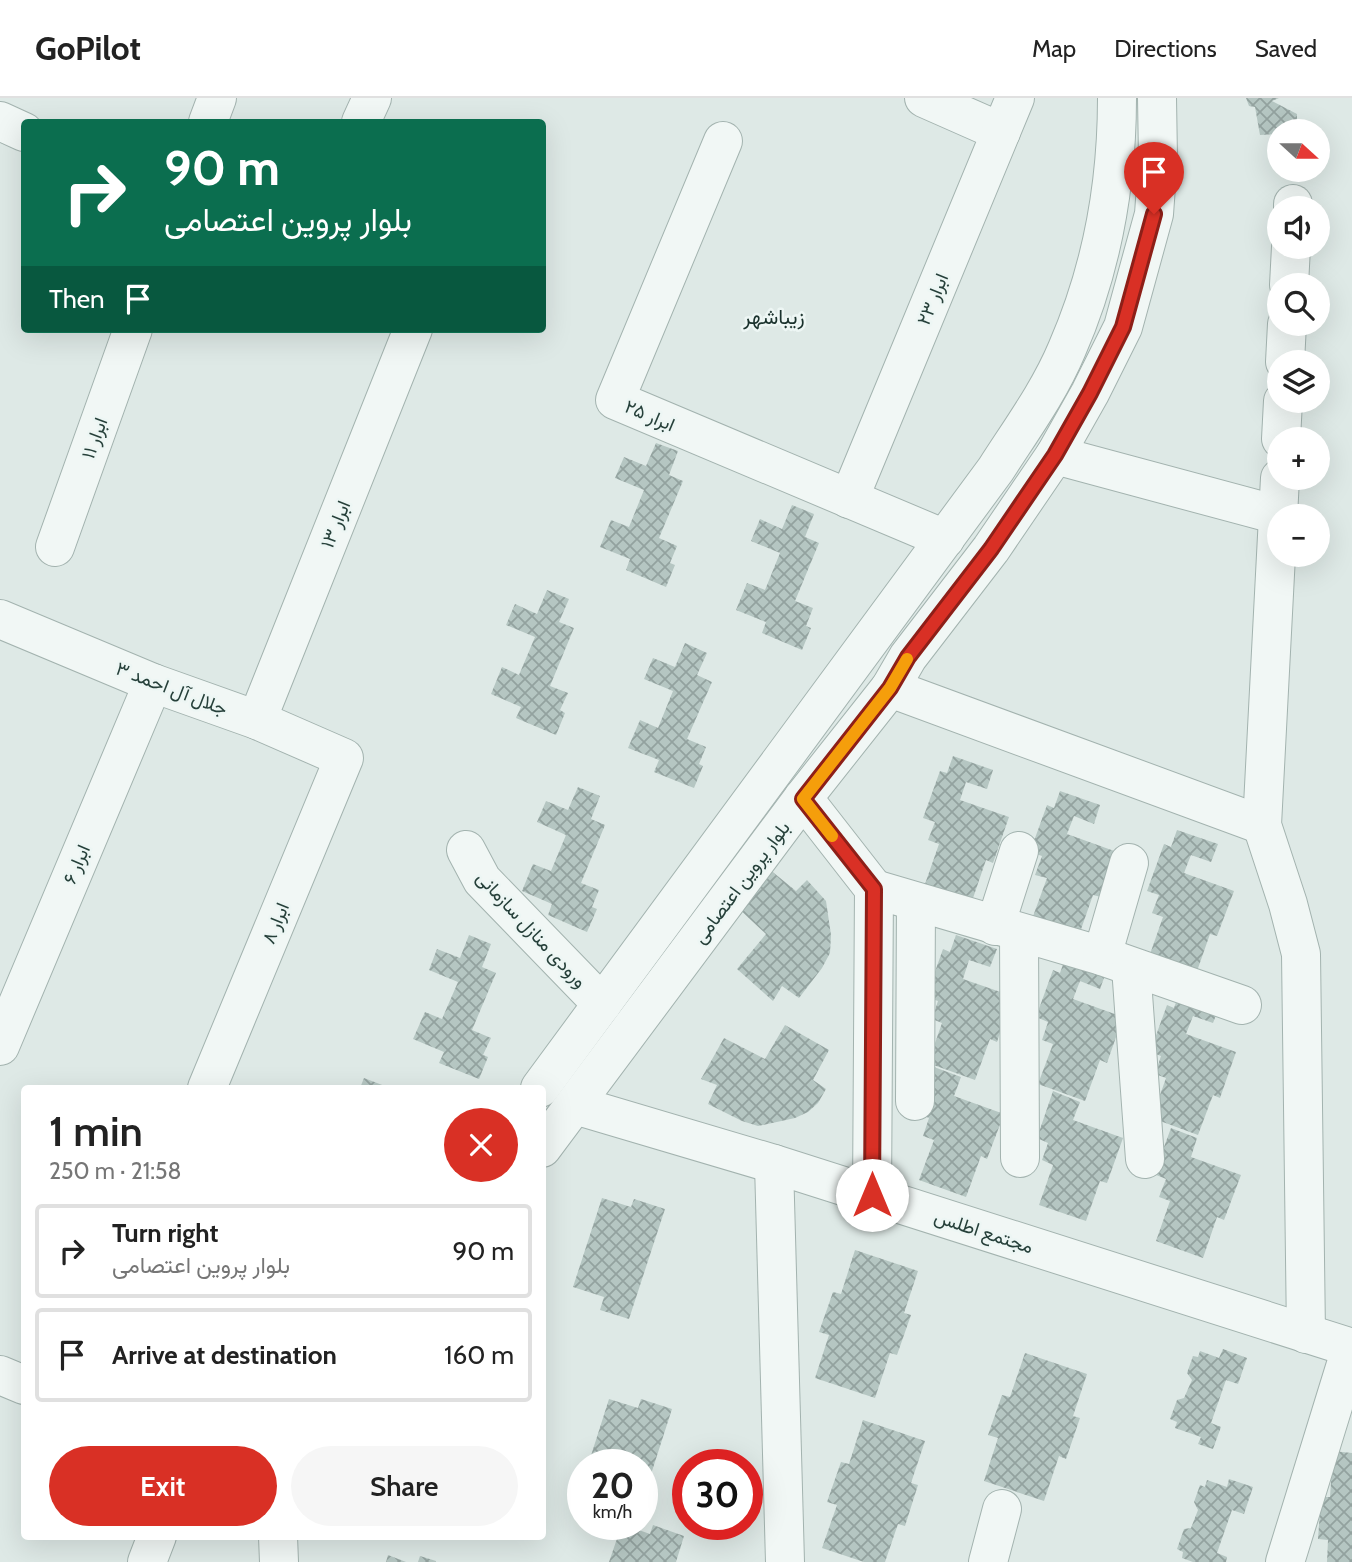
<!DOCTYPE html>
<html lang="en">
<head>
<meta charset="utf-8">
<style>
  body { margin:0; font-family:Cabin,Vazirmatn,sans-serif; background:#f6f6f6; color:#222; height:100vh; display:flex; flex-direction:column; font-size:26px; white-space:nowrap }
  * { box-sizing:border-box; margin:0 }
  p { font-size:23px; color:#767676 }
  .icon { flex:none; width:38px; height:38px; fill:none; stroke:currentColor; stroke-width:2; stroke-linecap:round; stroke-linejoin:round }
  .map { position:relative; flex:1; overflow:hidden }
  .sheet { position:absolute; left:21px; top:987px; width:525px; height:455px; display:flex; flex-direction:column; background:#fff; border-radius:7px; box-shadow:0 7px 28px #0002 }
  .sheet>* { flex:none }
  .hud { position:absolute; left:21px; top:21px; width:525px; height:214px; border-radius:7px; box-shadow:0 7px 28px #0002; background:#0b6e4f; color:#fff; overflow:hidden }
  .needle { width:46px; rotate:111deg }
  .controls { position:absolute; left:1267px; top:21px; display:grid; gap:14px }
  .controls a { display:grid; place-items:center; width:63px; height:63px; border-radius:50%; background:#fff; box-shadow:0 7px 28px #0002; font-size:35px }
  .speed { position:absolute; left:567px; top:1351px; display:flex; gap:14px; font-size:35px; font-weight:700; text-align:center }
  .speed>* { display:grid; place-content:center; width:91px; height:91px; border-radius:50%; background:#fff; box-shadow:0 7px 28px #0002; line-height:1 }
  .speed small { font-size:18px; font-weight:400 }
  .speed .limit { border:10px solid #d22; background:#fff; color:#111 }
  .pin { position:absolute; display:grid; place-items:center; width:60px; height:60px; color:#fff; margin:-72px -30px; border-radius:50% 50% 50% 0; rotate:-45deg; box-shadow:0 0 7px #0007 }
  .pin .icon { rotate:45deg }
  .me { position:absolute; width:77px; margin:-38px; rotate:0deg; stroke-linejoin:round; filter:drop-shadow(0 0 5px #0008) }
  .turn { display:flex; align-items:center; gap:24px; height:147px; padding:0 28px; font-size:32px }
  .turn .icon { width:91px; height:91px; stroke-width:2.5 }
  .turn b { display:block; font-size:49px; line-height:60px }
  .then { display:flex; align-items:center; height:66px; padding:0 28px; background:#0003; gap:14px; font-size:26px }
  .round { display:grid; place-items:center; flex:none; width:74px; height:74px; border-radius:37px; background:#f6f6f6 }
  .head { display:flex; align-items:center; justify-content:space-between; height:119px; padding:0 28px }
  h1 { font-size:42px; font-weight:600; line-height:52px }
  .cta { display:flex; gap:14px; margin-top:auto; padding:14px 28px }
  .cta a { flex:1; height:80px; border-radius:42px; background:#d93025; color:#fff; font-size:28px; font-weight:600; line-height:80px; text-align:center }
  .cta a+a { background:#f6f6f6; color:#222 }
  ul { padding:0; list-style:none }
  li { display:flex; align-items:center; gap:21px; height:94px; margin:0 14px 10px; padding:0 14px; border:4px solid #e0e0e0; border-radius:7px }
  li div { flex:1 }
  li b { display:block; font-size:26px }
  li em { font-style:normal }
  header { display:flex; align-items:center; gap:42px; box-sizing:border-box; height:98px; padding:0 35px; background:#fff; border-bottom:2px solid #e0e0e0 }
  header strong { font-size:33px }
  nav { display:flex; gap:38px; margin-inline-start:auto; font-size:24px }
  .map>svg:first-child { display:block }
</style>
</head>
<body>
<header>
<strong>GoPilot</strong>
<nav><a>Map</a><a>Directions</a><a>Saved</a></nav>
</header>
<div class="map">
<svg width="1352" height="1464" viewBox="0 0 1352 1464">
  <defs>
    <pattern id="building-cross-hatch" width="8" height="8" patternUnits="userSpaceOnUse" patternTransform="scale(1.75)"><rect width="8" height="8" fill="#b5c6c2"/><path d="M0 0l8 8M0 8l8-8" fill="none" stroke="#93a29f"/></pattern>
  </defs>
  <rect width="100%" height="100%" fill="#dee9e6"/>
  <g fill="url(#building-cross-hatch)">
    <polygon points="1246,0 1279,0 1272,3 1297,16 1297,30 1279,33 1278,36 1260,37 1255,9 1249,8"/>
    <polygon points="656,345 678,353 669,377 683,383 659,440 677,448 670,465 675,467 666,489 626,472 630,461 600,449 611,422 629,429 644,392 615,380 624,359 646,368"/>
    <polygon points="792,407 814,416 805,439 819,445 795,503 813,510 806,528 811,530 802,552 762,535 766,524 736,512 747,485 765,492 780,455 751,443 760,421 782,431"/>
    <polygon points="547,492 569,501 559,524 574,530 550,588 568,595 560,612 565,615 556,637 516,620 521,609 491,596 502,569 519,577 535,539 506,527 515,506 537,516"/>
    <polygon points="685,545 707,555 697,577 712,584 687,641 706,649 699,666 703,668 694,690 654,674 659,662 628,650 640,622 658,630 673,593 644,581 653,560 675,569"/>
    <polygon points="953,658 993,672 987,691 966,684 960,702 1009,719 993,765 986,762 972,803 925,786 939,746 928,742 935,724 923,720 940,673 947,675"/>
    <polygon points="578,689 600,698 591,721 605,727 581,785 599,792 592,809 597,811 587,834 548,817 552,806 522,793 533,766 551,773 566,737 537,724 546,703 568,712"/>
    <polygon points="1060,693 1100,707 1094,726 1074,718 1067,736 1117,754 1101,799 1093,797 1079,837 1032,821 1047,780 1035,777 1042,758 1030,754 1047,707 1054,710"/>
    <polygon points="1177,732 1218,746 1211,764 1191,757 1184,775 1234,793 1217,838 1210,836 1196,876 1149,859 1163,819 1152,815 1159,797 1147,793 1164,746 1171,749"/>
    <polygon points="769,771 796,793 807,782 826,803 831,837 830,855 822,870 799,900 782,888 773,903 737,871 766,836 737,809"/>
    <polygon points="469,837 491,846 482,869 496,875 472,932 491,940 483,957 488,959 479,981 439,965 444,954 413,941 425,914 442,921 458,884 429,872 437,851 460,860"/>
    <polygon points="956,837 997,851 990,869 969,862 963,881 1012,898 997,944 990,941 975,982 928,965 942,925 932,921 938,903 926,899 943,851 950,854"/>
    <polygon points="1066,858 1107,872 1100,891 1080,883 1073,901 1123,919 1107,965 1100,962 1085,1003 1038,986 1053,946 1042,942 1048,924 1036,919 1053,872 1060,875"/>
    <polygon points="1180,893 1220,907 1213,925 1193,918 1186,936 1236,954 1220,1000 1213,997 1198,1037 1152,1020 1166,980 1155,976 1161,958 1150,954 1167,907 1174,910"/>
    <polygon points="785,927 829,952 813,982 826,991 818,1005 808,1014 795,1020 758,1028 742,1023 708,1006 717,987 701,981 724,940 765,961"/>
    <polygon points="934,969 961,979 954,998 1004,1016 987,1061 981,1058 966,1099 919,1082 934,1042 923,1038 929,1020 917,1015"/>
    <polygon points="364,980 390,990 360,990"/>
    <polygon points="1053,993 1080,1004 1073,1022 1123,1040 1107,1085 1100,1083 1086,1123 1039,1107 1053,1067 1042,1062 1048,1045 1037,1040"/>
    <polygon points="1171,1030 1197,1040 1191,1059 1241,1077 1224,1122 1217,1119 1203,1160 1156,1143 1170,1103 1159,1099 1166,1081 1154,1076"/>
    <polygon points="602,1100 631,1109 634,1101 665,1111 629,1221 600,1212 604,1199 573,1189"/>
    <polygon points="855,1152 918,1173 904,1215 911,1217 897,1257 890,1255 875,1300 815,1280 829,1237 819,1234 833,1194 841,1196"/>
    <polygon points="1223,1251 1247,1260 1238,1286 1226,1282 1211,1325 1221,1329 1213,1351 1198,1346 1201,1339 1175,1330 1177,1324 1170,1321 1177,1302 1184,1300 1192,1282 1187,1275 1193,1258 1198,1259 1200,1253 1219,1260"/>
    <polygon points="1025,1255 1087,1276 1073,1318 1080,1320 1066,1361 1059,1358 1044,1403 984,1383 998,1340 988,1337 1002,1297 1010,1299"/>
    <polygon points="609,1301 638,1310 641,1301 672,1311 643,1401 642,1367 588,1367"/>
    <polygon points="863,1322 925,1343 911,1385 918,1387 905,1428 898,1426 885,1464 864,1464 822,1450 837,1407 827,1404 841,1364 849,1366"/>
    <polygon points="1333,1353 1352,1355 1352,1464 1327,1464 1328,1442 1318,1441 1321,1399 1330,1399"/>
    <polygon points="1229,1381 1253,1389 1244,1416 1232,1412 1217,1455 1227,1459 1226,1464 1193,1464 1182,1460 1183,1454 1177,1451 1184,1431 1191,1430 1198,1412 1194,1404 1200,1387 1205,1389 1207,1382 1227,1389"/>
    <polygon points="622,1426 650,1436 653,1427 684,1438 676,1464 609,1464"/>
    <polygon points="388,1457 406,1464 386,1464"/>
    <polygon points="420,1458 436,1463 436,1464 418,1464"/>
  </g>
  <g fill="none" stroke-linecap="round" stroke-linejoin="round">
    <defs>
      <g id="minor">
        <polyline points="924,0 1001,34"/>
        <polyline points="0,23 24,34"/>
        <polyline points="208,24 217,0"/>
        <polyline points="361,24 372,0"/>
        <polyline points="723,43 615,302 945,441"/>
        <polyline points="1293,110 1293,106"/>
        <polyline points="1289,187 1291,149"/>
        <polyline points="1285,264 1287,226"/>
        <polyline points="1281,341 1283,303"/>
        <polyline points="1055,357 1278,417"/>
        <polyline points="1280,380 1262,727 1288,806 1301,856 1306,1236"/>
        <polyline points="849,401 1015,0"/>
        <polyline points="55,449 133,231"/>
        <polyline points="0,521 153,585 257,622 344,660 207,990"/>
        <polyline points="890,590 1262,727"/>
        <polyline points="257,622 413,231"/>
        <polyline points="803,700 874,791 872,1097"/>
        <polyline points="466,752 482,782 602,906"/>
        <polyline points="874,791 1102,858 1242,907"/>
        <polyline points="995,828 1019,753"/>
        <polyline points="1019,835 1020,1060"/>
        <polyline points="1102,858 1129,765"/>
        <polyline points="1131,869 1145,1061"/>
        <polyline points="0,948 153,585"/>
        <path d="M540,990L996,371C1021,332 1049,294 1067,251C1102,171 1117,87 1117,0"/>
        <polyline points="915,1003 916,804"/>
        <polyline points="575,1007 774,1066 1352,1250"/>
        <polyline points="542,1050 803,700 890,590 908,559 991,451 1055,357 1090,295 1123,229 1154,116 1158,60 1157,0"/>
        <polyline points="774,1066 785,1464"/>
        <polyline points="0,1277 24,1287"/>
        <polyline points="278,1438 279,1464"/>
        <polyline points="147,1464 157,1438"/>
        <polyline points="988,1464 1002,1411"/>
        <polyline points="1285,1464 1351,1250"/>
      </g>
    </defs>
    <use href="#minor" stroke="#a3b3af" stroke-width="40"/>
    <use href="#minor" stroke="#f1f7f5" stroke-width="38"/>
  </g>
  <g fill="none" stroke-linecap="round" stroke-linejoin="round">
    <defs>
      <polyline id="route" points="872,1097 874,791 803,701 890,590 908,559 991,451 1055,357 1090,295 1123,229 1154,116"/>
    </defs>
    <use href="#route" stroke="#8d1f18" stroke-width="18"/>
    <use href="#route" stroke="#d93025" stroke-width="12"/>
    <polyline stroke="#f59e0b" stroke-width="12" points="832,738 803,701 890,590 907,561"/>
  </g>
  <g text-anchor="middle" stroke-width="5" stroke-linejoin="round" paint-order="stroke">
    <g font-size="19" fill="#26403a" stroke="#edf6f4">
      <text transform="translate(932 201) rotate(-68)" y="7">ابرار ۲۳</text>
      <text transform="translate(650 317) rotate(23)" y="7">ابرار ۲۵</text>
      <text transform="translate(94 340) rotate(-70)" y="7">ابرار ۱۱</text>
      <text transform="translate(335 426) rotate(-68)" y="7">ابرار ۱۳</text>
      <text transform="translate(172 590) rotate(21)" y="7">جلال آل احمد ۳</text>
      <text transform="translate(76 766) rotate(-67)" y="7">ابرار ۶</text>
      <text transform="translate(741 784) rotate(-53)" y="7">بلوار پروین اعتصامی</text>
      <text transform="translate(275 825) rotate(-68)" y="7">ابرار ۸</text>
      <text transform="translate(532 831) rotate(47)" y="7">ورودی منازل سازمانی</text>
      <text transform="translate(984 1133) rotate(18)" y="7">مجتمع اطلس</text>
    </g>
    <g font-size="21" fill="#19312c" stroke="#edf6f4">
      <text x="774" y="226">زیباشهر</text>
    </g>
  </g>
</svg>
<div class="controls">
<a><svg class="needle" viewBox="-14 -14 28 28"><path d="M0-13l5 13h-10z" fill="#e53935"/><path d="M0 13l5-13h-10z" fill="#767676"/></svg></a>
<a><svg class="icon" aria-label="sound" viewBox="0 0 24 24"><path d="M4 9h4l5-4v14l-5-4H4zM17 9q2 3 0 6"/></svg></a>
<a><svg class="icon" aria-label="search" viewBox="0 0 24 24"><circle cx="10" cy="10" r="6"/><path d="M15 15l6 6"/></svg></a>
<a><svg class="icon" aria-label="layers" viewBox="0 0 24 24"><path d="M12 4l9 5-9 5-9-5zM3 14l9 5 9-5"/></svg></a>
<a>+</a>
<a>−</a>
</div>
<div class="speed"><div>20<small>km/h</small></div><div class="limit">30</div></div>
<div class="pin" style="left:1154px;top:116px;background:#d93025"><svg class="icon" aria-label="arrive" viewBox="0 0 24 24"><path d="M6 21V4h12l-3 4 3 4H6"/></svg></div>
<svg class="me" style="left:872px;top:1097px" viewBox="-20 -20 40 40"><circle r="19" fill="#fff"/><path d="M0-13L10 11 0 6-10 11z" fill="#d93025"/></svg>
<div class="hud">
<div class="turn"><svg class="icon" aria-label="right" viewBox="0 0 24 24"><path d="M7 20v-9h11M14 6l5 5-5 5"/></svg><div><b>90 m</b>بلوار پروین اعتصامی</div></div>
<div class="then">Then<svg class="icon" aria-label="arrive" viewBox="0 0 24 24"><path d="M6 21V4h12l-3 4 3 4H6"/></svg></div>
</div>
<section class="sheet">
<div class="head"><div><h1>1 min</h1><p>250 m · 21:58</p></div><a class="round" style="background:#d93025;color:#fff"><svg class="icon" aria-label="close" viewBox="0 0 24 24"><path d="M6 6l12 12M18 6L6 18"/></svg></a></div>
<ul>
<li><svg class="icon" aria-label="right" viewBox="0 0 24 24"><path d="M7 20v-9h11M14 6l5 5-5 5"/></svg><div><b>Turn right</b><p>بلوار پروین اعتصامی</p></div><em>90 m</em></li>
<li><svg class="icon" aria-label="arrive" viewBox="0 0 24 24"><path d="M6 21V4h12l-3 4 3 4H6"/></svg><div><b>Arrive at destination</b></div><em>160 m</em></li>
</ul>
<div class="cta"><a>Exit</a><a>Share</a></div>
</section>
</div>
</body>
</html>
